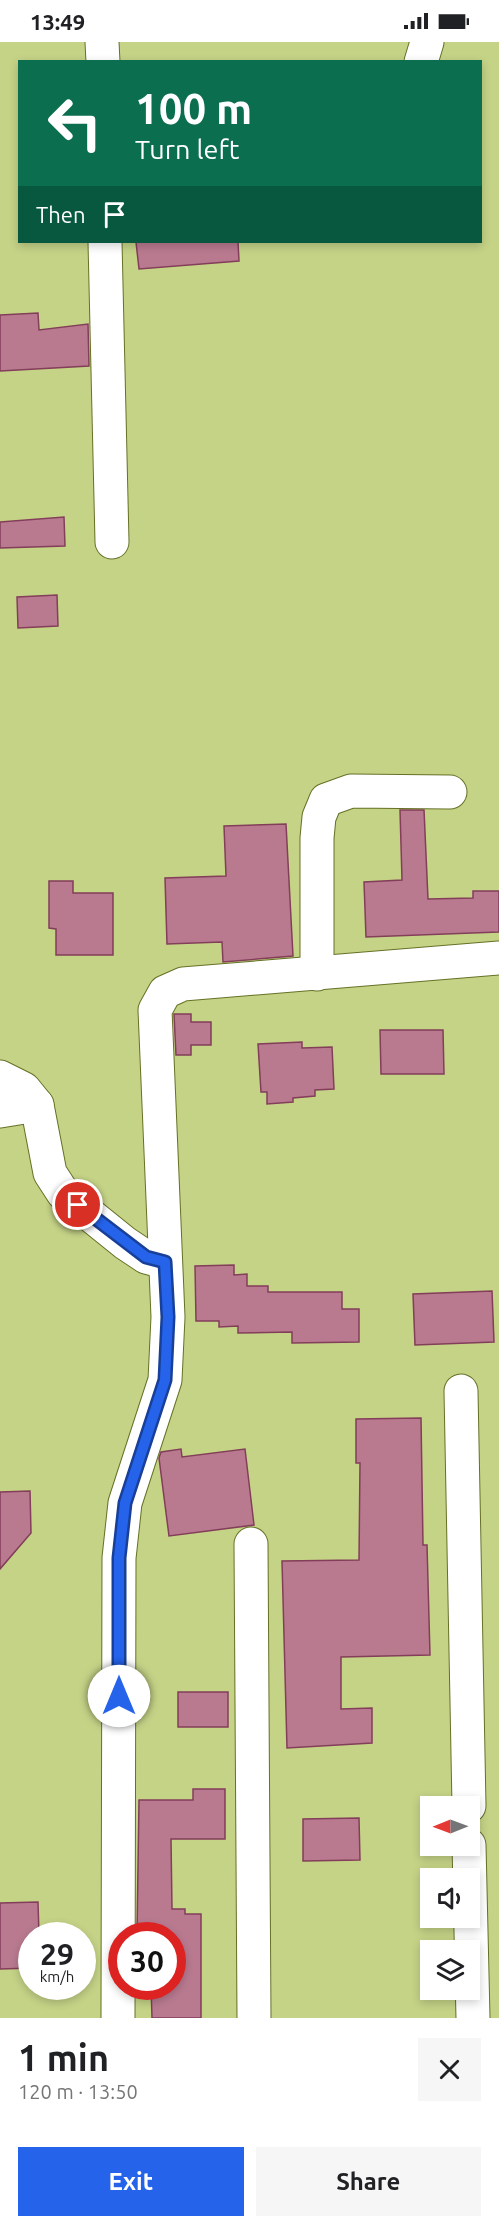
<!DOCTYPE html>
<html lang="en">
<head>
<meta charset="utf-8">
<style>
  body { margin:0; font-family:Ubuntu,sans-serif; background:#f6f6f6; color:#202124; height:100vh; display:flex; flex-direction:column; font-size:22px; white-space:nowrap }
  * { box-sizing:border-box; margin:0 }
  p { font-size:20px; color:#757577 }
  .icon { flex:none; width:33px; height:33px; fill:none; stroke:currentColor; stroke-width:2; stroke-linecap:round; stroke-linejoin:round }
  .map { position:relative; height:1976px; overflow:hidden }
  .side { display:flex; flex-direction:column; background:#fff; flex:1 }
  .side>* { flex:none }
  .banner { position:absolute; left:18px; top:18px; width:464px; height:183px; border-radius:0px; box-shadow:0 3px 9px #0003; background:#0b6e4f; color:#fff; overflow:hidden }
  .needle { width:39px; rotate:269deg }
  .buttons { position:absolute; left:420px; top:1754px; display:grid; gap:12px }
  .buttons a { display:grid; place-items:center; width:60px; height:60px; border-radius:0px; background:#fff; box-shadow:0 3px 9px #0003; font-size:30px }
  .speed { position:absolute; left:18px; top:1880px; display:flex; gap:12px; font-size:30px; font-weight:700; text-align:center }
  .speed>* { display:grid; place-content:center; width:78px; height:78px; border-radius:50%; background:#fff; box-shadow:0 3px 9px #0003; line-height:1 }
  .speed small { font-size:15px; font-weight:400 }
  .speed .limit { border:9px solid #d22; background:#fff; color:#111 }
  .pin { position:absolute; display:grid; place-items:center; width:51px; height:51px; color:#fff; margin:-26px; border:3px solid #fff; border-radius:50%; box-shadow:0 2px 6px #0007 }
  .me { position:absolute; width:66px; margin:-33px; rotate:0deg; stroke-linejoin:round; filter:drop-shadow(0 0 4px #0008) }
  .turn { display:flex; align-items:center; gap:21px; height:126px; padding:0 18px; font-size:27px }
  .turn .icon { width:78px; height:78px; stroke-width:2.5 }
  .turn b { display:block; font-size:42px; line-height:51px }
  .then { display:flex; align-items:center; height:57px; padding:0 18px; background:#0003; gap:12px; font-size:22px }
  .round { display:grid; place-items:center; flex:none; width:63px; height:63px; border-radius:0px; background:#f6f6f6 }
  .headline { display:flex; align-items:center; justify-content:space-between; height:102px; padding:0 18px }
  h1 { font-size:36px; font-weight:700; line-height:45px }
  .action { display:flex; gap:12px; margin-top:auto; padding:12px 18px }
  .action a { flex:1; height:69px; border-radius:0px; background:#2563eb; color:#fff; font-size:24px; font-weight:700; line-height:69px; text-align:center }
  .action a+a { background:#f6f6f6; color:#202124 }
  .status { display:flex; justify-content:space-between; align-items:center; height:42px; padding:0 30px; background:#fff; direction:ltr }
  .status svg { height:16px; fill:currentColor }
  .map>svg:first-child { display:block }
</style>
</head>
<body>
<div class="status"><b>13:49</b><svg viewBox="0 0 49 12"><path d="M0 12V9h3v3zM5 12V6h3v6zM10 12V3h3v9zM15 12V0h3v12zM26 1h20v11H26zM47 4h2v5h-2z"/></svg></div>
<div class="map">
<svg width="499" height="1976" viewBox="0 0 499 1976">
  <rect width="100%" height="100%" fill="#c5d387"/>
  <g fill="#b97a90" stroke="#833e59" stroke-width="1.5">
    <polygon points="136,200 238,200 239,219 139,227"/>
    <polygon points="38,271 39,288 88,282 89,324 0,329 0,273"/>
    <polygon points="64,475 65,504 0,506 0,480"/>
    <polygon points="57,553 58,584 18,586 17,555"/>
    <polygon points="400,768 424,768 428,857 473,856 473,849 499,849 499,890 366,895 364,840 402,838"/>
    <polygon points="286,782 293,914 223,920 222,900 167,902 165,836 226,834 224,784"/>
    <polygon points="49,839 73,839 73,851 113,851 113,913 56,913 56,887 49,886"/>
    <polygon points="174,972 191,972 191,980 211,980 211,1003 191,1003 191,1013 176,1013"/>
    <polygon points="380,988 443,988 444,1032 381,1032"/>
    <polygon points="302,1000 302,1006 332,1005 334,1047 315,1048 315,1054 293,1056 293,1060 267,1062 267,1050 261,1050 258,1002"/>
    <polygon points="234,1223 234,1233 247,1232 247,1244 268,1244 268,1250 342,1250 342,1267 359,1267 359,1300 292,1301 292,1290 238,1291 238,1284 219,1285 219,1279 196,1279 195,1224"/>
    <polygon points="492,1249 494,1300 415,1303 413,1252"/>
    <polygon points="421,1376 423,1503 427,1503 430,1613 341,1615 341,1667 372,1666 372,1701 287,1706 282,1519 359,1518 360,1421 356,1421 356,1377"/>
    <polygon points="181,1407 182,1415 245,1407 254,1483 169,1494 159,1416 161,1410"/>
    <polygon points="30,1449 31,1491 0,1527 0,1450"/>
    <rect x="178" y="1650" width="50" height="35"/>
    <polygon points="193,1747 225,1747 225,1797 171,1797 172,1867 185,1867 185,1872 201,1872 201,1976 152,1976 151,1944 172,1944 172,1893 137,1893 139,1758 193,1758"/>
    <polygon points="359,1776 360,1818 303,1819 303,1777"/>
    <polygon points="38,1860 39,1893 32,1893 32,1926 0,1927 0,1861"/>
  </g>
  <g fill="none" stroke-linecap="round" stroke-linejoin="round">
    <defs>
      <g id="minor">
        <polyline points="102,0 103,20"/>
        <polyline points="421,20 427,0"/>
        <polyline points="105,200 112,500"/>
        <polyline points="317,932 317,796 319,775 326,758 351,749 450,750"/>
        <polyline points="0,1035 24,1047 37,1063 50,1131 63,1151 125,1201 146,1215 165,1220"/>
        <polyline points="0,1069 37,1063"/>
        <polyline points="461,1349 469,1764"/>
        <polyline points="251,1502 254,1976"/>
        <polyline points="469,1803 473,1976"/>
        <polyline points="118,1976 119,1516 125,1461 165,1338 168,1275 155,968 165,950 183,942 499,916"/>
      </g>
    </defs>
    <use href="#minor" stroke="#667126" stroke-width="35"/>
    <use href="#minor" stroke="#fff" stroke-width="33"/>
  </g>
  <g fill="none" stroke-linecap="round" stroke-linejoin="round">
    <defs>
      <polyline id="route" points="78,1163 146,1215 165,1220 168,1275 165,1338 125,1461 119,1516 119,1654"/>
    </defs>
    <use href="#route" stroke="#184099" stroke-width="15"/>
    <use href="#route" stroke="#2563eb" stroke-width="10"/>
  </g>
</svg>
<div class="buttons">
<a><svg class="needle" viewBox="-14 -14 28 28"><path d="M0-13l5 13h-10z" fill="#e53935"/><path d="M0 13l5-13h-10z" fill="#757577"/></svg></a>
<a><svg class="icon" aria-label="sound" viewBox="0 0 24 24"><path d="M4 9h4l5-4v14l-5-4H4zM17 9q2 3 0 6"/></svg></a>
<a><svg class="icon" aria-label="layers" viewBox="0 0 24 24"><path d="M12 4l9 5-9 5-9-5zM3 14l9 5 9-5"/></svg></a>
</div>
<div class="speed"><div>29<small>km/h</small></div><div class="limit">30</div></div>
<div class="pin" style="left:78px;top:1163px;background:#d93025"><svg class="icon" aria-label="arrive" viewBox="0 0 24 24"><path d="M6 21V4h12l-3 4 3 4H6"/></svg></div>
<svg class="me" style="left:119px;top:1654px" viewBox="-20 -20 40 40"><circle r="19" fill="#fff"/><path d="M0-13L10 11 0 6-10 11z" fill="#2563eb"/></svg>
<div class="banner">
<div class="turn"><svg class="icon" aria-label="left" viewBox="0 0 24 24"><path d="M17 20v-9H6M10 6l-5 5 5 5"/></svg><div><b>100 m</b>Turn left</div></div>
<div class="then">Then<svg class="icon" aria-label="arrive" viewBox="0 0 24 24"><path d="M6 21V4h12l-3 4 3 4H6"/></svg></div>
</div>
</div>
<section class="side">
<div class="headline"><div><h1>1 min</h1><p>120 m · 13:50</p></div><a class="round"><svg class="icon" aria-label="close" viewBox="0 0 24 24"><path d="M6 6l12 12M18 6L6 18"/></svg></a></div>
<div class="action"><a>Exit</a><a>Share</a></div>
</section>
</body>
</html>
